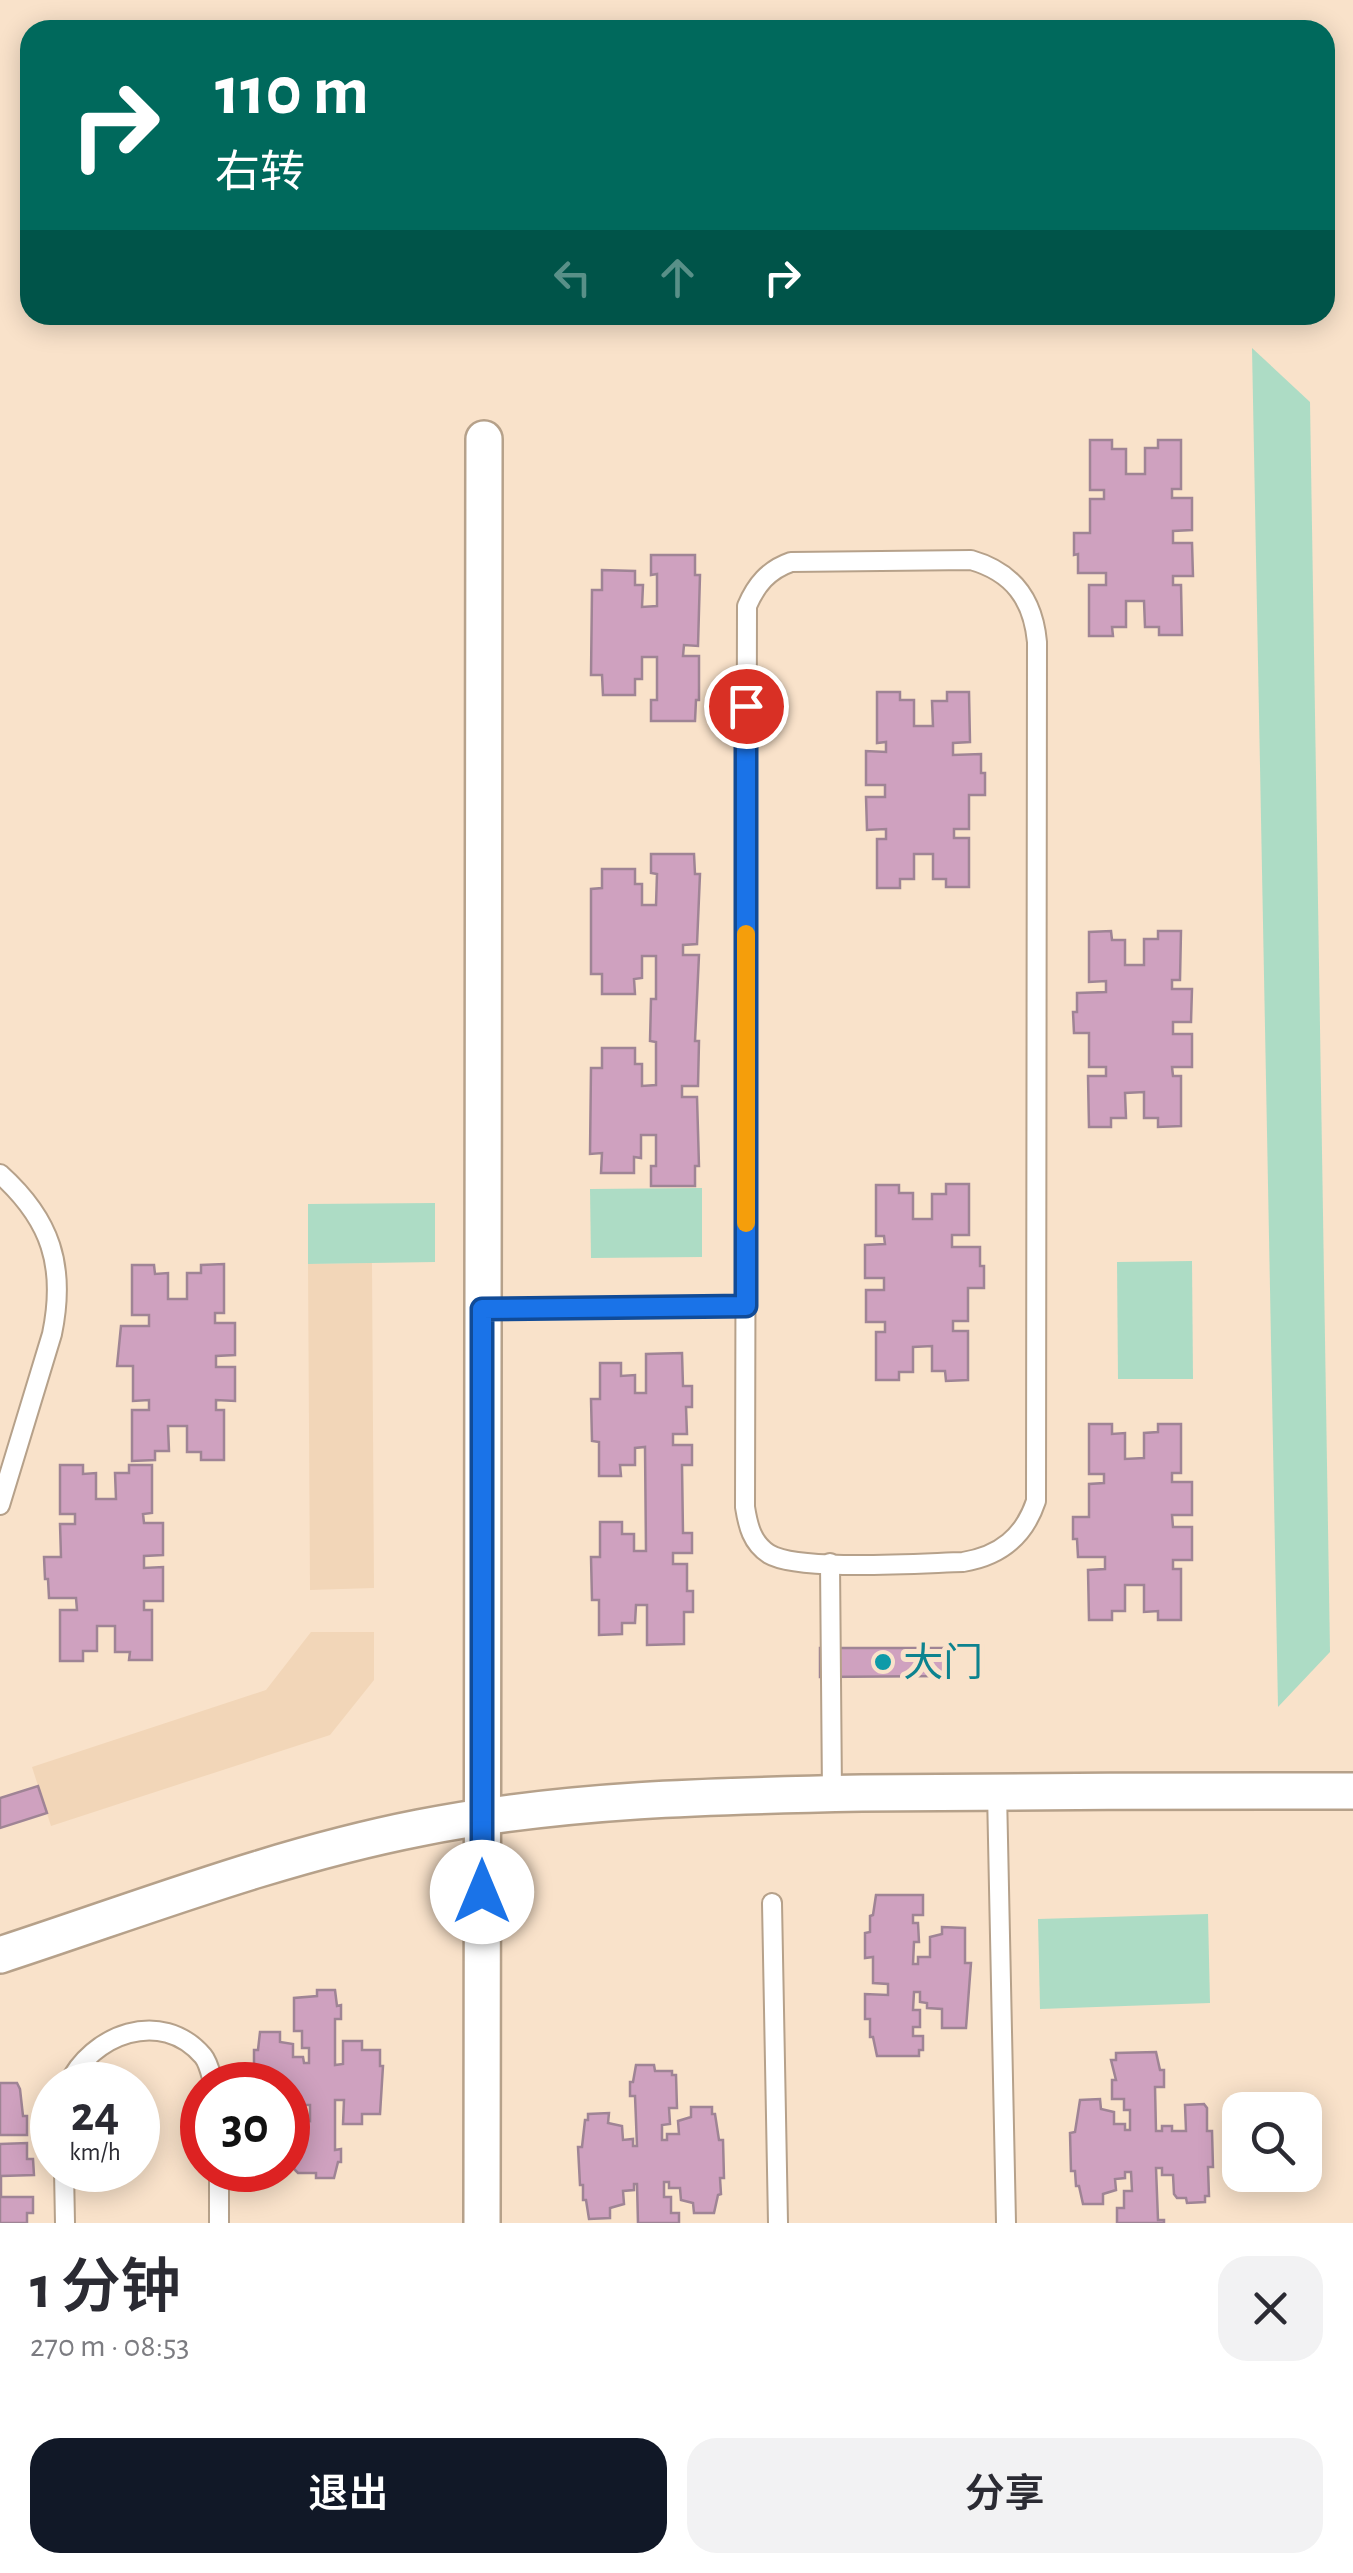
<!DOCTYPE html>
<html lang="zh">
<head>
<meta charset="utf-8">
<style>
  body { margin:0; font-family:"Alegreya Sans","Noto Sans SC",sans-serif; background:#f2f2f3; color:#2b2b33; height:100vh; display:flex; flex-direction:column; font-size:38px; white-space:nowrap }
  * { box-sizing:border-box; margin:0 }
  p { font-size:32px; color:#7c7c81 }
  .icon { flex:none; width:55px; height:55px; fill:none; stroke:currentColor; stroke-width:2; stroke-linecap:round; stroke-linejoin:round }
  .map { position:relative; height:2223px; overflow:hidden }
  .side { display:flex; flex-direction:column; background:#fff; flex:1 }
  .side>* { flex:none }
  .hud { position:absolute; left:20px; top:20px; width:1315px; height:305px; border-radius:30px; box-shadow:0 5px 25px #0003; background:#00695c; color:#fff; overflow:hidden }
  .fabs { position:absolute; left:1222px; top:2092px; display:grid; gap:20px }
  .fabs a { display:grid; place-items:center; width:100px; height:100px; border-radius:20px; background:#fff; box-shadow:0 5px 25px #0003; font-size:50px }
  .speed { position:absolute; left:30px; top:2062px; display:flex; gap:20px; font-size:50px; font-weight:700; text-align:center }
  .speed>* { display:grid; place-content:center; width:130px; height:130px; border-radius:50%; background:#fff; box-shadow:0 5px 25px #0003; line-height:1 }
  .speed small { font-size:25px; font-weight:400 }
  .speed .limit { border:15px solid #d22; background:#fff; color:#111 }
  .pin { position:absolute; display:grid; place-items:center; width:85px; height:85px; color:#fff; margin:-42px; border:5px solid #fff; border-radius:50%; box-shadow:0 2px 10px #0007 }
  .me { position:absolute; width:110px; margin:-55px; rotate:0deg; stroke-linejoin:round; filter:drop-shadow(0 0 8px #0008) }
  .turn { display:flex; align-items:center; gap:35px; height:210px; padding:0 30px; font-size:45px }
  .turn .icon { width:130px; height:130px; stroke-width:2.5 }
  .turn b { display:block; font-size:70px; line-height:85px }
  .lanes { display:flex; align-items:center; height:95px; padding:0 30px; background:#0003; justify-content:center; gap:50px; direction:ltr }
  .lanes .off { opacity:.35 }
  .round { display:grid; place-items:center; flex:none; width:105px; height:105px; border-radius:30px; background:#f2f2f3 }
  .summary { display:flex; align-items:center; justify-content:space-between; height:170px; padding:0 30px }
  h1 { font-size:60px; font-weight:600; line-height:75px }
  .action { display:flex; gap:20px; margin-top:auto; padding:20px 30px }
  .action a { flex:1; height:115px; border-radius:30px; background:#111827; color:#fff; font-size:40px; font-weight:600; line-height:115px; text-align:center }
  .action a+a { background:#f2f2f3; color:#2b2b33 }
  .map>svg:first-child { display:block }
</style>
</head>
<body>
<div class="map">
<svg width="1353" height="2223" viewBox="0 0 1353 2223">
  <rect width="100%" height="100%" fill="#f9e2ca"/>
  <g fill="#f2d6b8">
    <polygon points="372,1263 374,1588 310,1590 308,1264"/>
    <polygon points="311,1632 374,1632 374,1680 330,1735 51,1826 32,1767 266,1690"/>
  </g>
  <g fill="#addcc5">
    <polygon points="1252,348 1310,402 1330,1652 1278,1707"/>
    <polygon points="702,1188 702,1257 591,1258 590,1189"/>
    <polygon points="435,1203 435,1262 308,1264 308,1204"/>
    <polygon points="1192,1261 1193,1379 1118,1379 1117,1262"/>
    <polygon points="1208,1914 1210,2003 1040,2009 1038,1919"/>
  </g>
  <g fill="#cfa1bf" stroke="#9f8495" stroke-width="2.5">
    <polygon points="1090,440 1112,440 1112,449 1126,449 1126,474 1145,474 1145,448 1158,448 1158,440 1181,440 1181,489 1172,489 1172,498 1192,498 1192,530 1173,531 1173,543 1192,543 1193,576 1173,576 1173,585 1181,585 1182,635 1159,635 1159,627 1145,627 1144,601 1126,601 1126,627 1112,627 1113,636 1089,636 1089,585 1106,585 1106,573 1078,573 1078,554 1074,555 1074,533 1090,533 1090,499 1104,499 1104,490 1090,490"/>
    <polygon points="651,555 695,555 695,575 700,575 698,646 684,645 683,656 699,656 699,700 696,700 695,721 651,721 651,700 657,700 657,657 642,657 642,679 635,679 635,695 603,695 602,675 591,675 592,590 602,590 602,570 635,571 635,585 643,585 642,607 657,606 657,574 651,575"/>
    <polygon points="877,692 900,692 900,700 914,700 914,726 933,726 932,701 947,701 947,692 969,692 970,742 953,743 953,755 981,754 981,773 985,773 985,795 969,795 969,829 954,829 954,838 969,838 969,887 946,887 946,879 933,879 933,854 914,854 914,879 900,879 900,888 877,888 877,839 886,839 886,829 867,830 866,797 885,797 885,785 866,785 866,751 886,752 886,742 877,743"/>
    <polygon points="651,854 694,854 695,874 700,874 697,944 683,945 683,955 699,955 695,1041 699,1041 698,1086 682,1086 682,1097 697,1097 699,1166 695,1166 695,1186 651,1186 651,1166 656,1166 656,1135 641,1135 641,1158 634,1157 634,1173 601,1173 602,1153 590,1154 591,1068 602,1068 602,1048 635,1048 635,1064 642,1064 642,1086 656,1085 656,1042 650,1041 651,999 656,999 656,956 642,956 642,978 634,979 635,994 602,994 602,974 591,974 591,889 602,888 602,869 635,869 635,884 642,884 642,905 656,905 657,874 651,873"/>
    <polygon points="1111,931 1112,940 1125,940 1125,965 1144,965 1144,939 1158,939 1158,931 1181,931 1180,980 1172,980 1172,989 1192,989 1191,1022 1173,1022 1173,1034 1192,1034 1192,1067 1172,1067 1173,1076 1181,1076 1181,1126 1158,1127 1158,1118 1144,1118 1144,1092 1125,1093 1126,1118 1111,1118 1111,1127 1089,1127 1088,1076 1106,1076 1106,1067 1089,1067 1089,1033 1074,1033 1073,1012 1077,1012 1077,993 1106,992 1106,981 1089,982 1089,932"/>
    <polygon points="946,1184 969,1184 969,1235 952,1235 952,1247 980,1247 980,1266 984,1266 984,1288 968,1288 968,1321 953,1321 953,1331 968,1331 968,1380 946,1381 945,1371 932,1371 932,1346 913,1347 913,1372 899,1372 899,1380 876,1380 876,1332 885,1332 885,1322 866,1322 866,1290 884,1290 884,1278 865,1278 865,1245 885,1244 884,1236 876,1236 876,1185 899,1185 899,1193 913,1193 913,1219 932,1219 932,1194 946,1194"/>
    <polygon points="224,1264 224,1313 215,1313 215,1323 235,1323 235,1355 216,1356 216,1367 235,1367 235,1401 216,1400 216,1410 224,1410 224,1460 201,1460 201,1452 187,1452 187,1426 168,1426 169,1451 155,1451 155,1460 132,1461 132,1410 149,1410 149,1400 133,1401 133,1366 117,1366 121,1326 149,1326 149,1315 132,1315 132,1265 154,1265 155,1274 168,1273 168,1299 187,1299 187,1273 201,1273 201,1265"/>
    <polygon points="682,1353 683,1386 692,1386 692,1407 686,1407 687,1434 673,1434 673,1445 692,1445 692,1465 682,1465 683,1533 692,1533 692,1553 673,1553 673,1564 687,1564 687,1591 693,1591 693,1612 684,1612 684,1644 647,1645 647,1605 636,1605 635,1623 622,1623 622,1634 599,1635 599,1600 592,1600 591,1557 600,1557 600,1522 622,1522 622,1534 634,1534 634,1551 646,1551 645,1447 635,1448 635,1465 620,1465 621,1476 599,1476 599,1442 592,1441 591,1399 600,1399 600,1363 621,1363 621,1376 635,1375 635,1393 646,1393 646,1354"/>
    <polygon points="1089,1424 1112,1424 1112,1434 1125,1433 1125,1459 1144,1458 1144,1433 1158,1432 1158,1424 1181,1424 1181,1473 1172,1473 1172,1482 1192,1482 1192,1515 1172,1515 1173,1527 1192,1527 1192,1560 1173,1560 1173,1569 1181,1569 1181,1620 1158,1620 1158,1611 1144,1612 1144,1585 1125,1585 1125,1611 1112,1611 1112,1620 1089,1620 1088,1570 1105,1569 1105,1557 1078,1557 1077,1539 1073,1539 1073,1517 1089,1517 1089,1484 1104,1483 1104,1474 1089,1474"/>
    <polygon points="60,1465 83,1465 83,1474 96,1473 96,1499 116,1499 115,1473 129,1473 129,1465 152,1465 152,1513 143,1514 144,1523 163,1523 163,1555 144,1556 144,1568 163,1567 163,1601 144,1601 144,1610 152,1610 152,1660 129,1660 130,1652 115,1652 115,1626 97,1626 97,1651 83,1651 83,1661 60,1661 60,1610 77,1610 76,1598 49,1598 48,1579 45,1579 44,1557 61,1557 60,1524 75,1524 75,1514 60,1514"/>
    <polygon points="820,1648 946,1648 946,1676 820,1677"/>
    <polygon points="38,1786 47,1813 0,1828 0,1798"/>
    <polygon points="876,1895 923,1895 923,1915 913,1915 913,1923 918,1923 919,1942 914,1942 913,1964 918,1964 918,1957 930,1957 930,1937 942,1934 942,1927 965,1928 965,1963 971,1963 966,2028 942,2028 942,2009 927,2008 927,2003 920,2002 920,1992 914,1992 913,2010 920,2010 920,2027 913,2027 913,2036 923,2036 923,2050 919,2050 919,2056 877,2056 873,2037 870,2037 870,2019 865,2019 865,1994 888,1995 888,1984 873,1983 873,1957 865,1958 865,1933 870,1932 870,1916 873,1915"/>
    <polygon points="317,1990 335,1990 337,2006 341,2005 341,2019 335,2019 335,2065 343,2064 343,2041 362,2041 362,2050 380,2050 380,2066 383,2066 380,2114 362,2114 362,2124 343,2124 344,2100 335,2100 335,2150 341,2149 341,2162 338,2162 334,2178 316,2178 316,2173 298,2173 294,2169 294,2137 302,2137 302,2120 310,2121 310,2105 304,2105 304,2112 293,2112 293,2123 288,2127 288,2085 250,2085 250,2065 254,2065 254,2050 258,2050 260,2032 280,2032 280,2042 293,2044 293,2057 303,2057 304,2063 309,2063 309,2048 302,2048 302,2031 294,2031 294,1998 317,1996"/>
    <polygon points="1156,2052 1160,2070 1164,2070 1164,2087 1155,2087 1156,2131 1162,2131 1162,2126 1172,2126 1172,2131 1186,2131 1185,2105 1204,2104 1207,2108 1207,2131 1212,2131 1213,2167 1208,2167 1209,2196 1205,2196 1205,2202 1187,2203 1186,2198 1177,2198 1174,2194 1173,2175 1162,2175 1162,2168 1156,2168 1158,2220 1164,2220 1164,2223 1117,2223 1117,2208 1124,2208 1124,2191 1132,2191 1131,2172 1125,2172 1125,2178 1115,2179 1116,2190 1103,2194 1103,2204 1083,2204 1079,2186 1076,2186 1075,2171 1071,2171 1070,2133 1075,2132 1080,2100 1100,2099 1101,2109 1114,2112 1114,2124 1125,2124 1125,2130 1130,2130 1130,2110 1124,2110 1124,2099 1112,2099 1112,2080 1116,2080 1111,2060 1116,2060 1116,2053"/>
    <polygon points="636,2065 654,2065 655,2071 672,2071 672,2075 676,2075 677,2108 669,2108 670,2124 662,2125 662,2140 667,2140 667,2134 679,2134 678,2121 691,2117 691,2107 712,2107 712,2114 715,2114 719,2140 723,2140 724,2178 720,2178 721,2194 718,2195 714,2213 694,2213 693,2203 681,2200 680,2188 669,2188 669,2182 664,2182 664,2197 671,2197 671,2213 679,2213 679,2223 638,2223 637,2184 634,2184 634,2190 623,2191 624,2204 610,2208 610,2218 589,2219 586,2200 583,2200 583,2185 580,2185 578,2147 582,2147 585,2120 588,2120 588,2114 609,2113 608,2123 622,2126 623,2140 633,2139 633,2146 637,2146 635,2096 630,2096 630,2082 633,2082"/>
    <polygon points="0,2083 17,2083 20,2089 23,2116 27,2116 27,2135 0,2135"/>
    <polygon points="27,2143 27,2159 33,2159 34,2175 1,2176 1,2197 33,2197 33,2213 27,2213 27,2223 0,2223 0,2144"/>
  </g>
  <g fill="none" stroke-linecap="round" stroke-linejoin="round">
    <defs>
      <g id="service">
        <path d="M971,560C1013,572 1033,599 1037,642L1036,1501C1024,1537 1000,1556 963,1562C923,1563 799,1572 769,1554C752,1543 748,1526 745,1507L747,606C756,585 768,570 791,562Z"/>
        <path d="M0,1174C51,1220 66,1266 52,1334L0,1505"/>
        <polyline points="482,1309 746,1306"/>
        <polyline points="830,1563 832,1794"/>
        <polyline points="997,1792 1006,2223"/>
        <polyline points="772,1903 778,2223"/>
        <path d="M68,2085C91,2035 161,2007 203,2056C209,2063 211,2076 214,2085"/>
        <polyline points="64,2170 65,2223"/>
        <polyline points="219,2170 219,2223"/>
      </g>
      <g id="minor">
        <path d="M0,1955C138,1910 276,1856 419,1828C565,1799 713,1796 862,1793C1026,1791 1189,1791 1353,1791"/>
        <polyline points="482,2223 484,439"/>
      </g>
    </defs>
    <use href="#service" stroke="#b6a18a" stroke-width="22"/>
    <use href="#minor" stroke="#b6a18a" stroke-width="40"/>
    <use href="#service" stroke="#fff" stroke-width="18"/>
    <use href="#minor" stroke="#fff" stroke-width="35"/>
  </g>
  <g fill="none" stroke-linecap="round" stroke-linejoin="round">
    <defs>
      <polyline id="route" points="482,1892 482,1309 746,1306 746,706"/>
    </defs>
    <use href="#route" stroke="#114b97" stroke-width="25"/>
    <use href="#route" stroke="#1a73e8" stroke-width="18"/>
    <polyline stroke="#f59e0b" stroke-width="18" points="746,1223 746,934"/>
  </g>
  <circle fill="#0f9aa8" stroke="#f9e2ca" stroke-width="4" cx="883" cy="1662" r="10"/>
  <g text-anchor="middle" stroke-width="10" stroke-linejoin="round" paint-order="stroke">
    <g font-size="40" fill="#0d838f" stroke="#f9e2ca" text-anchor="start">
      <text x="903" y="1676">大门</text>
    </g>
  </g>
</svg>
<div class="fabs">
<a><svg class="icon" aria-label="search" viewBox="0 0 24 24"><circle cx="10" cy="10" r="6"/><path d="M15 15l6 6"/></svg></a>
</div>
<div class="speed"><div>24<small>km/h</small></div><div class="limit">30</div></div>
<div class="pin" style="left:746px;top:706px;background:#d93025"><svg class="icon" aria-label="arrive" viewBox="0 0 24 24"><path d="M6 21V4h12l-3 4 3 4H6"/></svg></div>
<svg class="me" style="left:482px;top:1892px" viewBox="-20 -20 40 40"><circle r="19" fill="#fff"/><path d="M0-13L10 11 0 6-10 11z" fill="#1a73e8"/></svg>
<div class="hud">
<div class="turn"><svg class="icon" aria-label="right" viewBox="0 0 24 24"><path d="M7 20v-9h11M14 6l5 5-5 5"/></svg><div><b>110 m</b>右转</div></div>
<div class="lanes"><svg class="icon off" aria-label="left" viewBox="0 0 24 24"><path d="M17 20v-9H6M10 6l-5 5 5 5"/></svg><svg class="icon off" aria-label="ahead" viewBox="0 0 24 24"><path d="M12 20V5M6 11l6-6 6 6"/></svg><svg class="icon" aria-label="right" viewBox="0 0 24 24"><path d="M7 20v-9h11M14 6l5 5-5 5"/></svg></div>
</div>
</div>
<section class="side">
<div class="summary"><div><h1>1 分钟</h1><p>270 m · 08:53</p></div><a class="round"><svg class="icon" aria-label="close" viewBox="0 0 24 24"><path d="M6 6l12 12M18 6L6 18"/></svg></a></div>
<div class="action"><a>退出</a><a>分享</a></div>
</section>
</body>
</html>
